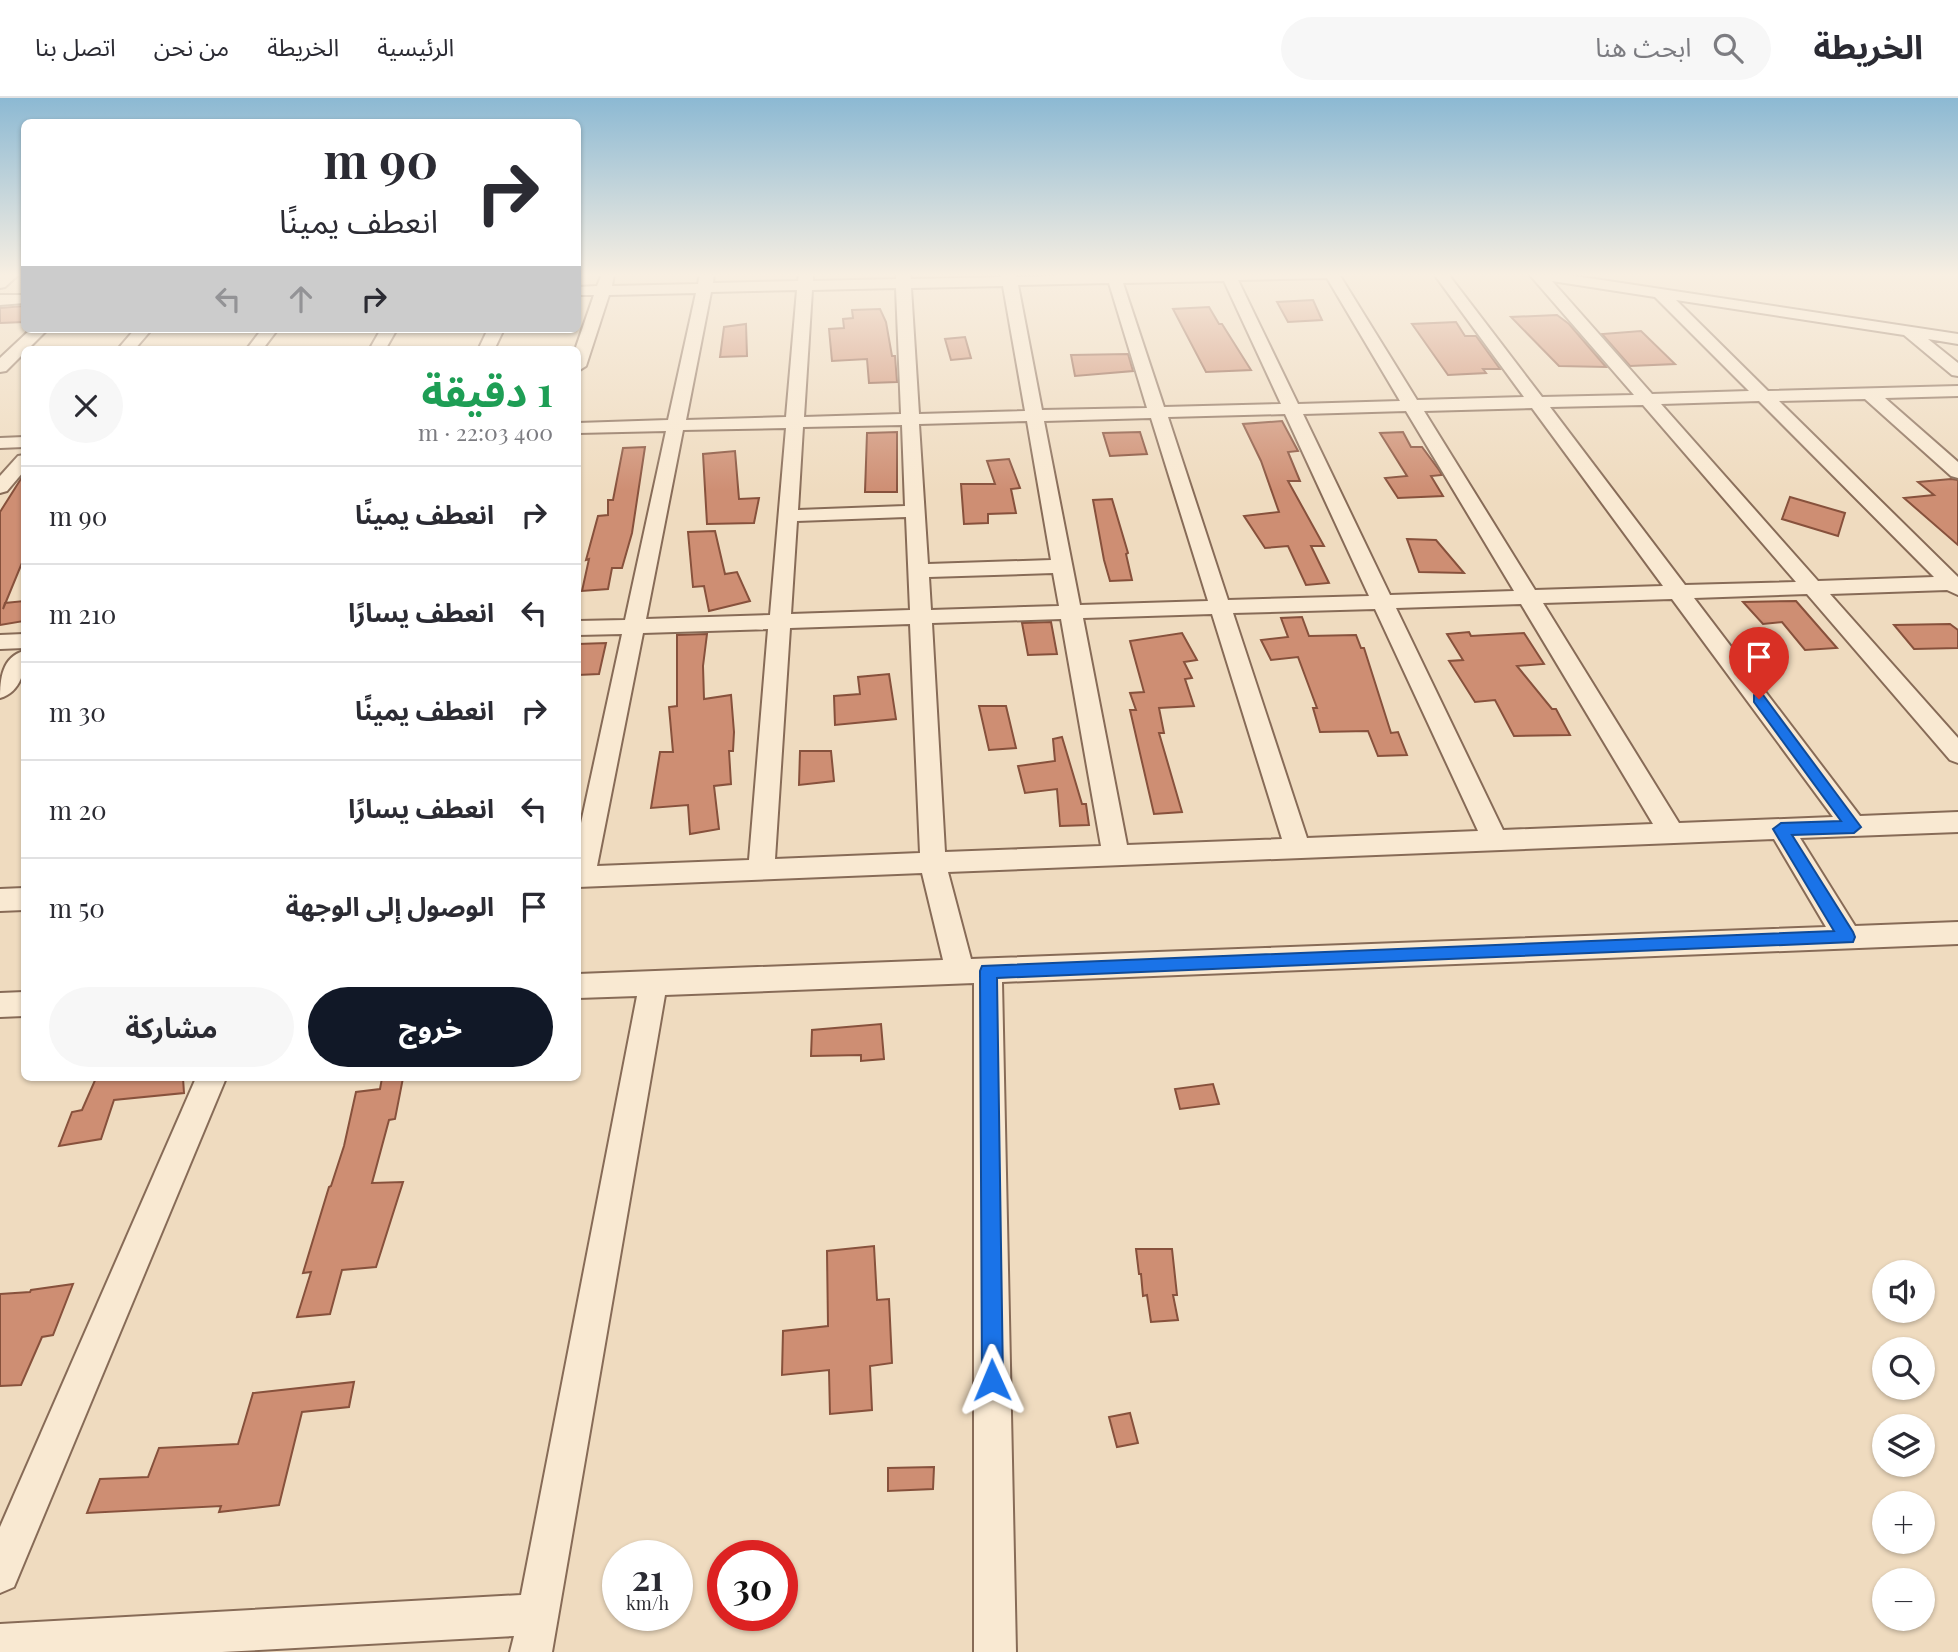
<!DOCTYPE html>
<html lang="ar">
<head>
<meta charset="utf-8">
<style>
  body { margin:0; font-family:"Playfair Display","Noto Sans Arabic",serif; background:#f7f7f7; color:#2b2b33; direction:rtl; height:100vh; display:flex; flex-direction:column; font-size:26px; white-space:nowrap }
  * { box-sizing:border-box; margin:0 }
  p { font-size:23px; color:#7c7c81 }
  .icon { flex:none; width:38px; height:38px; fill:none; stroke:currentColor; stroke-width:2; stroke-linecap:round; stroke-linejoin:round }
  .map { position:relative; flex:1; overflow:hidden; direction:ltr }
  .drawer { position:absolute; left:21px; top:248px; width:560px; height:735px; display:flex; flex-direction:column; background:#fff; border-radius:10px; box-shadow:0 2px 5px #0004; direction:rtl }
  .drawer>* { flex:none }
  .banner { position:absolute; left:21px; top:21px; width:560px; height:214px; border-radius:10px; box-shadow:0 2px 5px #0004; direction:rtl; background:#fff; color:#2b2b33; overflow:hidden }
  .fabs { position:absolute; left:1872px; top:1162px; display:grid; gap:14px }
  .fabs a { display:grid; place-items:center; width:63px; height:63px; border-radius:50%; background:#fff; box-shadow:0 2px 5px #0004; font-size:35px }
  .speed { position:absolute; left:602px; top:1442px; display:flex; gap:14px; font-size:35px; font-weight:700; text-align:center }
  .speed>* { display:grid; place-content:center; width:91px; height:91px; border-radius:50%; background:#fff; box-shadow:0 2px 5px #0004; line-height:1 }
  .speed small { font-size:18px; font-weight:400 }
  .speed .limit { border:10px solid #d22; background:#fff; color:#111 }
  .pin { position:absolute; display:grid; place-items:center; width:60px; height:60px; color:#fff; margin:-72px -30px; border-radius:50% 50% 50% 0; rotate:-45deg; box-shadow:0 0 7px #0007 }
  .pin .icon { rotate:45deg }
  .me { position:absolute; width:77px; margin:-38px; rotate:359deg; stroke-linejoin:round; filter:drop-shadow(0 0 5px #0008) }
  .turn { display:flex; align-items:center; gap:24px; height:147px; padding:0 28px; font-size:32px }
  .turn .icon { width:91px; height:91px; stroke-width:2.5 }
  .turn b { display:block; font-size:49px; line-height:60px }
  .lanes { display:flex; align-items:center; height:66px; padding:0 28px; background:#0003; justify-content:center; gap:35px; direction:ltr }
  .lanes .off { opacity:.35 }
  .round { display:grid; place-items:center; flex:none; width:74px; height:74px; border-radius:37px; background:#f7f7f7 }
  .overview { display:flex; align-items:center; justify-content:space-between; height:119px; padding:0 28px }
  h1 { font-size:42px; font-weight:700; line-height:52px; color:#1e9e55 }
  .cta { display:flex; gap:14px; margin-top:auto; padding:14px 28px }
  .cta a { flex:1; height:80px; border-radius:42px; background:#111827; color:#fff; font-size:28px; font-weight:700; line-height:80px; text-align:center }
  .cta a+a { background:#f7f7f7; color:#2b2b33 }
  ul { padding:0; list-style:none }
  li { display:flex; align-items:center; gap:21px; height:98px; padding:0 28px; border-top:2px solid #e1e1e2 }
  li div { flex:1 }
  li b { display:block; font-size:26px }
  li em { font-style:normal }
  header { display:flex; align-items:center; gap:42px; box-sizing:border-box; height:98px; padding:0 35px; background:#fff; border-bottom:2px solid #e1e1e2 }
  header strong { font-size:33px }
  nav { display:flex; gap:38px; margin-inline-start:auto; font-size:24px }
  .search { width:490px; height:63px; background:#f7f7f7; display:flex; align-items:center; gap:18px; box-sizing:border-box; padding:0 24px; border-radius:38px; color:#7c7c81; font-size:26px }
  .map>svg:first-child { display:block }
</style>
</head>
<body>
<header>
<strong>الخريطة</strong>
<div class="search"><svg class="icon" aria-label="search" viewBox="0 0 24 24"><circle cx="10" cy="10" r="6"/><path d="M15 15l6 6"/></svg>ابحث هنا</div>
<nav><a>الرئيسية</a><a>الخريطة</a><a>من نحن</a><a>اتصل بنا</a></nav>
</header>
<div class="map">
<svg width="1958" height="1554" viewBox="0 0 1958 1554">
  <rect width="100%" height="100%" fill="#efdbbf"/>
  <g fill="#ce8e73" stroke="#87513c" stroke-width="2">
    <polygon points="1313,202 1322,222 1288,224 1277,204"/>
    <polygon points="24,208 24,224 0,225 0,210"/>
    <polygon points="1209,209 1219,226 1222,226 1251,272 1206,274 1173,211"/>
    <polygon points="880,211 886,224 892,258 895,258 897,284 869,285 867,261 832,263 829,231 844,230 843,221 853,220 852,212"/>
    <polygon points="1557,217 1569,226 1606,269 1559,268 1511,219"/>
    <polygon points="1456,224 1465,238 1476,238 1500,271 1483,271 1486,275 1448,277 1412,226"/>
    <polygon points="746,226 747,258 720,259 724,229"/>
    <polygon points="1641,233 1675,266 1630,268 1602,236"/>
    <polygon points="965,239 971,260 951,262 945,241"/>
    <polygon points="1128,256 1133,273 1075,278 1071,257"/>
    <polygon points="1282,323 1298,353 1288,354 1300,383 1288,383 1324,448 1311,448 1329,485 1306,487 1288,448 1265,450 1244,418 1279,414 1261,363 1243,326"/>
    <polygon points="897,334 897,394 865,394 867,335"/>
    <polygon points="1140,334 1147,356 1110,358 1103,335"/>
    <polygon points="1403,334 1411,349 1422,349 1439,372 1442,377 1431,378 1443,398 1398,400 1385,380 1407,378 1380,335"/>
    <polygon points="645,349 632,435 622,470 612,470 608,491 582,493 589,461 586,462 598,418 608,417 608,402 613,402 623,350"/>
    <polygon points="735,353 739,401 759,400 754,425 707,426 703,356"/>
    <polygon points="1009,361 1020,390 1011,391 1016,415 988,416 988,425 964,426 961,386 995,386 987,363"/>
    <polygon points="24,376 24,460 3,511 5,505 24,503 24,523 0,527 0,414"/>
    <polygon points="1951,381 1958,382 1958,447 1904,400 1934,397 1918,384"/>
    <polygon points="1790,399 1845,415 1838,438 1782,421"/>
    <polygon points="1112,401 1128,455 1126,456 1132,482 1110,483 1104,462 1093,402"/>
    <polygon points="715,433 725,476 737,474 750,503 709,513 704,488 693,489 688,434"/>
    <polygon points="1407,441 1436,442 1464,475 1419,474"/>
    <polygon points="1796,503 1837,550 1805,552 1782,524 1763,526 1743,504"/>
    <polygon points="1302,519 1309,538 1356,537 1361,550 1364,550 1391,635 1398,634 1407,657 1378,658 1368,633 1320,634 1313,610 1317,610 1298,559 1271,562 1261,542 1288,539 1281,520"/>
    <polygon points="1051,524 1057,556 1028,557 1022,525"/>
    <polygon points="1950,526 1958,532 1958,550 1914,551 1894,527"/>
    <polygon points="1469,534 1471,538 1524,535 1544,566 1517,568 1552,611 1556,611 1570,637 1514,638 1495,602 1475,604 1449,563 1463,562 1447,536"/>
    <polygon points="1182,535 1197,562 1184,564 1192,580 1185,581 1194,608 1159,610 1164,635 1159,635 1182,714 1154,716 1130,612 1136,612 1130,595 1144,594 1130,543"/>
    <polygon points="707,536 703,568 704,601 731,597 734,634 733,653 729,653 731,686 714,688 719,731 690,736 688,707 651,710 660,654 673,654 669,609 677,608 677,537"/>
    <polygon points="606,545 599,576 578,577 578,546"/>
    <polygon points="889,576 896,621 835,627 834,598 860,596 858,579"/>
    <polygon points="979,608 1006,608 1016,650 989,652"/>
    <polygon points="1062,639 1082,706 1086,706 1089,727 1060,728 1057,691 1025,695 1018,668 1055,663 1053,641"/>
    <polygon points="800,653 831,653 834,683 799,687"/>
    <polygon points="881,926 884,961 861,963 861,957 811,958 812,932"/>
    <polygon points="96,980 183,980 184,995 114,1002 101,1041 59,1048 72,1014 82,1012"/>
    <polygon points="382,980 403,980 395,1021 389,1022 372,1085 403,1084 376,1169 342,1172 330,1216 297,1219 311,1174 303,1175 329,1089 331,1088 344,1048 356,994 380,991"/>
    <polygon points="1213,986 1219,1006 1180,1011 1175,991"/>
    <polygon points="874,1148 877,1202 889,1201 892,1265 870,1268 872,1312 830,1316 829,1272 782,1277 783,1233 828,1228 827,1153"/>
    <polygon points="1136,1151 1172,1151 1177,1197 1173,1197 1178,1222 1151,1224 1147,1197 1143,1198 1141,1176 1139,1176"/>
    <polygon points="73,1186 53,1237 42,1239 21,1287 0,1288 0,1196 30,1194 31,1192"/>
    <polygon points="354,1284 349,1309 302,1314 279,1407 219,1414 221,1408 87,1415 100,1381 148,1379 159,1350 238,1346 253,1295"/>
    <polygon points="1130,1315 1138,1345 1117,1349 1109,1319"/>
    <polygon points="934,1369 933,1391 888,1393 888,1370"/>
  </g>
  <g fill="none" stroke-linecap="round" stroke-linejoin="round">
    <defs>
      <g id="minor">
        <polygon points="3,176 19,176 5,189 0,190 0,178"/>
        <path d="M602,176H614L612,188L698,186L700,176H714L713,185L798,183L799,176H813V183L896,181V176H910L911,181L1001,179V176H1015L1016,179L1106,176H1339L1417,302L1524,299L1434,176H1448L1542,299L1634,297L1529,176H1562L1958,236V246L1928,241L1958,265V278L1952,277L1904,237L1676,202L1768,293L1958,288V298L1885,300L1958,364V380L1951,378L1865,301L1779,303L1958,479V497L1947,492L1830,496L1958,640V665L1950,662L1807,496L1694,500L1860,718L1958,714V734L1800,740L1855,828L1958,824V846L1002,884L1016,1554H974V885L665,897L552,1554H510L514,1538L222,1554H0V1526L521,1497L637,898L578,900V876L943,862L922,775L578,789V739L622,536L578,537V523L625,522L666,333L578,335V325L668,322L696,195L609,197L586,268L578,273V252H575L594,197H578V189L597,188ZM1327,180L1400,303L1298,306L1238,182ZM1224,183L1281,306L1164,309L1123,185ZM1552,183L1655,199L1749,293L1652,296ZM1109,185L1147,310L1042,312L1018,187ZM1003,188L1025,313L919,316L911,190ZM896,190L901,316L804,319L812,192ZM797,192L786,319L686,322L711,194ZM1759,303L1934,479L1818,483L1661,306ZM1643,307L1796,484L1685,487L1550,309ZM1532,310L1663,488L1535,492L1424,313ZM1406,313L1514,493L1390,497L1303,316ZM1285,316L1369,498L1228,502L1168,319ZM1151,320L1208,503L1080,507L1044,323ZM1027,323L1051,462L928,466L919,326ZM902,327L905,408L798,412L803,329ZM786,330L770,517L646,521L683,332ZM906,419L910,512L791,516L797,423ZM1053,475L1059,508L931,512L929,479ZM1672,501L1833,719L1679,725L1543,505ZM1521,506L1653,726L1503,732L1396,510ZM1375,511L1478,733L1307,740L1233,515ZM1212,516L1282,741L1127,747L1083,520ZM1061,521L1101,748L945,754L932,525ZM910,526L920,755L775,761L790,530ZM768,531L749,762L597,768L643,535ZM1774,741L1826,829L971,861L948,774Z"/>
        <polygon points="0,197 24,197 24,205 0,207"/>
        <polygon points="31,231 48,231 6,273 0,274 0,260"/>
        <polygon points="135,231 152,231 134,252 117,252"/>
        <polygon points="262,231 278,231 262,252 246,252"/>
        <polygon points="381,231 397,231 385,252 369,252"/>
        <polygon points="488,231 504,231 494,252 478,252"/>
        <polygon points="24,339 24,349 0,350 0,340"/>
        <polygon points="24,357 24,373 7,393 0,395 0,378 18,358"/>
        <polygon points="24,536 24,550 0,551 0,537"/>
        <path d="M24,553C26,571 21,594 0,600C0,581 2,559 24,553Z"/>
        <polygon points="24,790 24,812 0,813 0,791"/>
        <polygon points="24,894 24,918 0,919 0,895"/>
        <polygon points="196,980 226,980 14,1489 0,1495 0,1429"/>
      </g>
    </defs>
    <use href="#minor" stroke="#876b57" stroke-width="4"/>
    <use href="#minor" fill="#f9e9d2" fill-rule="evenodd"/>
  </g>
  <linearGradient id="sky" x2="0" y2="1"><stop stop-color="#8cb9d3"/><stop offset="0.45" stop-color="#f8efe2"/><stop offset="1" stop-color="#f8efe2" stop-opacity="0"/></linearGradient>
  <rect width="1958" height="393" fill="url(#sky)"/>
  <polygon fill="#1a73e8" stroke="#114b97" stroke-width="2" points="1759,596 1763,597 1861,729 1854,735 1792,737 1853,834 1855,839 1853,844 997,880 1003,1282 1000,1289 992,1292 985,1289 982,1282 980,873 982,868 1834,833 1773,731 1781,725 1841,723 1754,604 1754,597"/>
</svg>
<div class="fabs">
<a><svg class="icon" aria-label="sound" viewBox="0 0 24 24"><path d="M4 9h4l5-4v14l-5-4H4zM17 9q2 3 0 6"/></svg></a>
<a><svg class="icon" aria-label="search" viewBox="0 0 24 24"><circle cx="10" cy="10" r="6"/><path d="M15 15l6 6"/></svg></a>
<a><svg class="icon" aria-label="layers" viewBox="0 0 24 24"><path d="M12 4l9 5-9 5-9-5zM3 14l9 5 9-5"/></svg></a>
<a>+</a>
<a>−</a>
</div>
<div class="speed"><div>21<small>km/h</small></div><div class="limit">30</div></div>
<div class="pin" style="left:1759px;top:601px;background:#d93025"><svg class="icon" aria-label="arrive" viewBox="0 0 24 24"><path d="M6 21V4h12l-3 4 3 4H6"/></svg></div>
<svg class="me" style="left:992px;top:1282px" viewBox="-20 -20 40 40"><path d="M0-17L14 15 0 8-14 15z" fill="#1a73e8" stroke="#fff" stroke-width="4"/></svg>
<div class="banner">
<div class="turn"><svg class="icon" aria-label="right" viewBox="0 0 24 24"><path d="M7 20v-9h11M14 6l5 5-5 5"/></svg><div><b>90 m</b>انعطف يمينًا</div></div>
<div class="lanes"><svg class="icon off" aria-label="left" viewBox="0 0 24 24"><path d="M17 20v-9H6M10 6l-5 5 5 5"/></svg><svg class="icon off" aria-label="ahead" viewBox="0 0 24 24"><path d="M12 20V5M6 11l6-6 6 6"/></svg><svg class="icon" aria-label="right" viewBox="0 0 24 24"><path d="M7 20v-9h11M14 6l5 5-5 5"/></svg></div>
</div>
<section class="drawer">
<div class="overview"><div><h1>1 دقيقة</h1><p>400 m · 22:03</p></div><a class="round"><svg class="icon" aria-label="close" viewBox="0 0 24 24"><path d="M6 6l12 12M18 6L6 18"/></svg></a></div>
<ul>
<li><svg class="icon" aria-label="right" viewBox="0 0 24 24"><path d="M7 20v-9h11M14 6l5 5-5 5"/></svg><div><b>انعطف يمينًا</b></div><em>90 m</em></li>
<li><svg class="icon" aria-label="left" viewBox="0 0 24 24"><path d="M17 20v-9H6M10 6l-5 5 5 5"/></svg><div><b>انعطف يسارًا</b></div><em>210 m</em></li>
<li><svg class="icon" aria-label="right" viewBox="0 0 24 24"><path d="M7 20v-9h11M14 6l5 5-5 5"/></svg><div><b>انعطف يمينًا</b></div><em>30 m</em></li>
<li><svg class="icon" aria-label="left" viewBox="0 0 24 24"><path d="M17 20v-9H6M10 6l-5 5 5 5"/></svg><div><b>انعطف يسارًا</b></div><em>20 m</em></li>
<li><svg class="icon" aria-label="arrive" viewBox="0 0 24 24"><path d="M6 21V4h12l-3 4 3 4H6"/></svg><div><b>الوصول إلى الوجهة</b></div><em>50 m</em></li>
</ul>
<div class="cta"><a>خروج</a><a>مشاركة</a></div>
</section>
</div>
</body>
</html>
